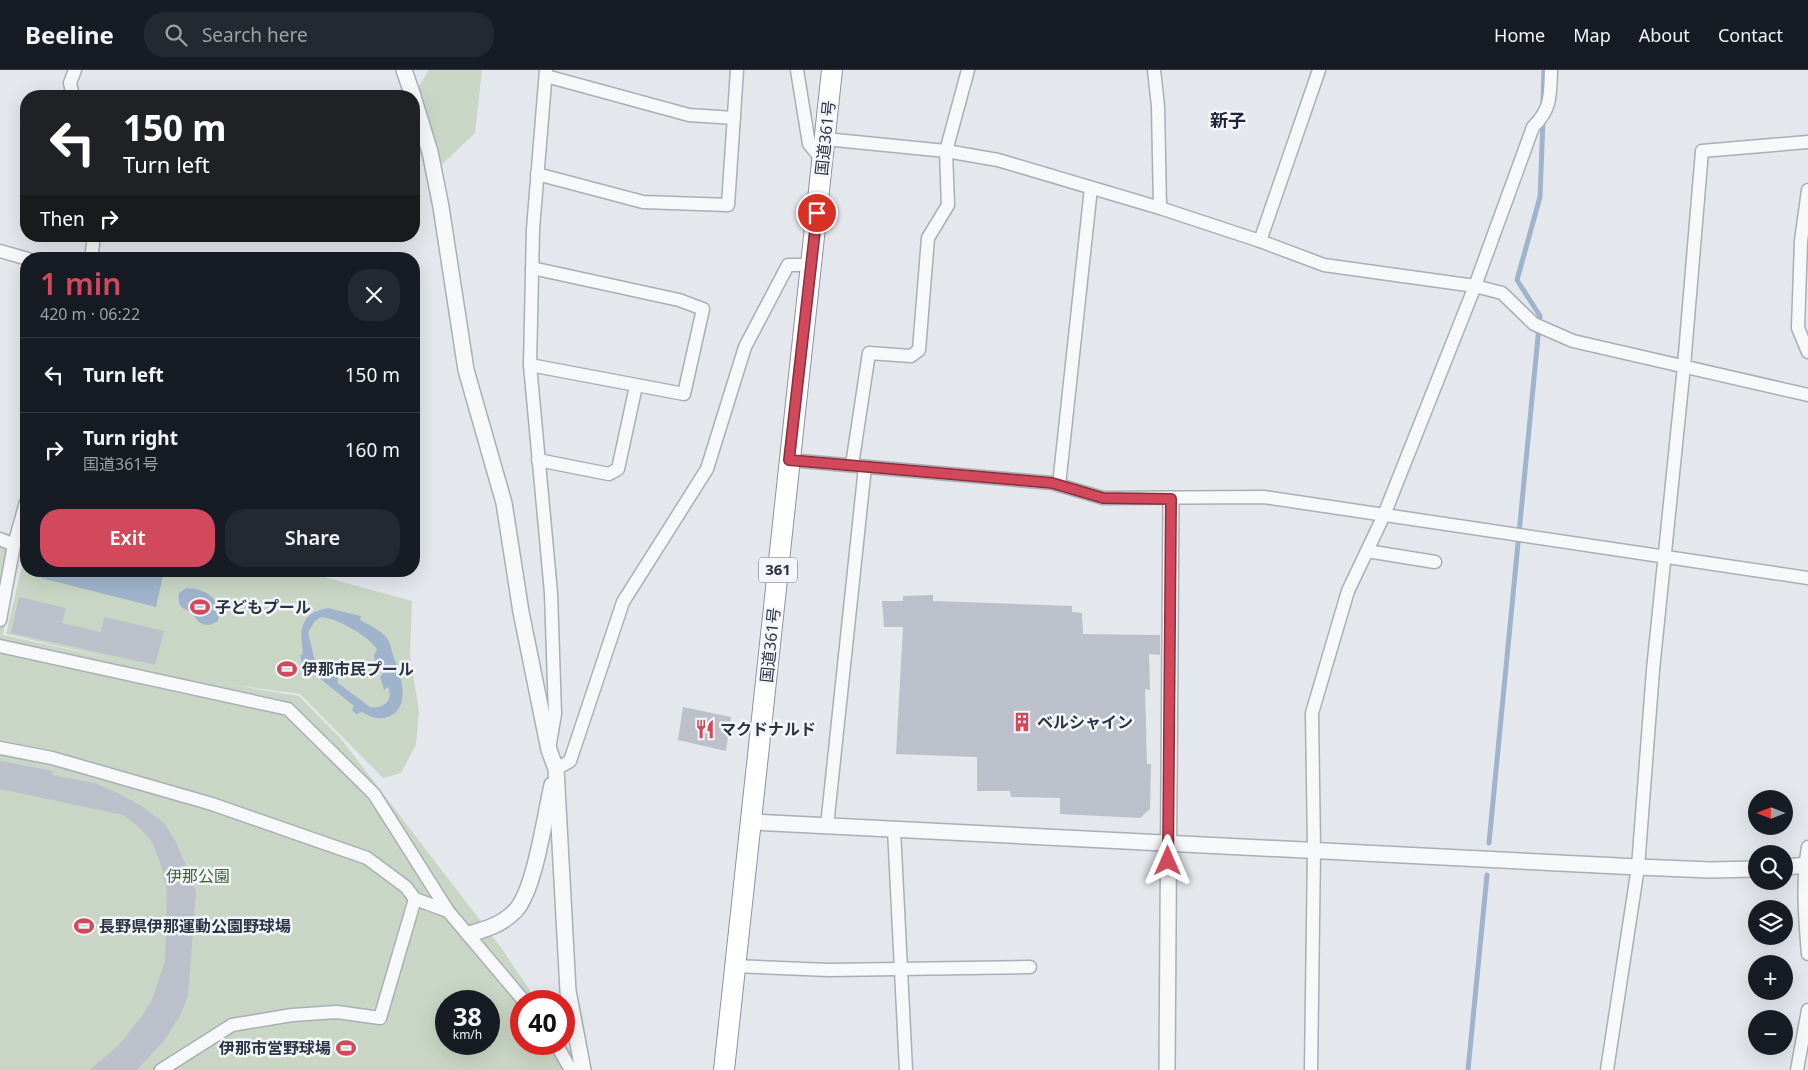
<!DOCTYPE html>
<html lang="en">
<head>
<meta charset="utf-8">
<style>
  body { margin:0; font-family:"Noto Sans","Noto Sans JP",sans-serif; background:#242831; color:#f1f3f6; height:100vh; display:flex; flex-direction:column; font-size:19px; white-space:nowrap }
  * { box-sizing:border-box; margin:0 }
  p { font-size:16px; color:#9ea1a6 }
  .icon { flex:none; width:28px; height:28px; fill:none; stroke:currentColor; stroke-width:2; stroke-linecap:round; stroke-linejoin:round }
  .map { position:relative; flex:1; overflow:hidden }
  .side { position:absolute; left:20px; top:182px; width:400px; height:325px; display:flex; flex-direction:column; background:#171b24; border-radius:20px; box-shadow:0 5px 20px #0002 }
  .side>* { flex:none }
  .guide { position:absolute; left:20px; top:20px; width:400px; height:152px; border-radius:20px; box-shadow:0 5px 20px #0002; background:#202124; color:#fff; overflow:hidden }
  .needle { width:32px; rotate:270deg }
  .fabs { position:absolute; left:1748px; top:720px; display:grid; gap:10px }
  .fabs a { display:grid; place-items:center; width:45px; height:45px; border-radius:50%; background:#171b24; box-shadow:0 5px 20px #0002; font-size:25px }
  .speed { position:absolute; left:435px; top:920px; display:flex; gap:10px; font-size:25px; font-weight:700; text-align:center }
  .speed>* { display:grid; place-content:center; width:65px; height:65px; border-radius:50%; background:#171b24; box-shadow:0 5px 20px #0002; line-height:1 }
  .speed small { font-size:12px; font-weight:400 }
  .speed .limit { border:8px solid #d22; background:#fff; color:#111 }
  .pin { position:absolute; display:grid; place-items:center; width:42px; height:42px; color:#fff; margin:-21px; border:2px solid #fff; border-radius:50%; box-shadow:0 1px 5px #0007 }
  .me { position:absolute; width:55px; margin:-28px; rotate:0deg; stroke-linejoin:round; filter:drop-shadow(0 0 4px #0008) }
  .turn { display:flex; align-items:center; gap:18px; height:105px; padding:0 20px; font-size:22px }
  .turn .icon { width:65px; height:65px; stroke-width:2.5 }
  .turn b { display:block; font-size:35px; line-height:42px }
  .then { display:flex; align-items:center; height:48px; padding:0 20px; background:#0003; gap:10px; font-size:19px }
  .round { display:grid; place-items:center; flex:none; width:52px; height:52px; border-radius:20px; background:#242831 }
  .headline { display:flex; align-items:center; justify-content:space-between; height:85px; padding:0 20px }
  h1 { font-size:30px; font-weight:600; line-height:38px; color:#d1495b }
  .button { display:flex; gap:10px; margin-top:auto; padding:10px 20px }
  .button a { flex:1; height:58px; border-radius:20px; background:#d1495b; color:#fff; font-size:20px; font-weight:600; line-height:58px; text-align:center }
  .button a+a { background:#242831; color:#f1f3f6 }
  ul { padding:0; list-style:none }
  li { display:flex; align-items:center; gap:15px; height:75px; padding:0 20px; border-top:1px solid #363941 }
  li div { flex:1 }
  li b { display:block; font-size:19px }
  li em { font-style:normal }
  header { display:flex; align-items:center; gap:30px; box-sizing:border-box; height:70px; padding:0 25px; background:#171b24; border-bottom:1px solid #363941 }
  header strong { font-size:24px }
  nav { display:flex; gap:28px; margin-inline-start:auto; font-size:18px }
  .search { width:350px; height:45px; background:#242831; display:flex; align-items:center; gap:12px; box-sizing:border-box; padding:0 18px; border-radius:20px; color:#9ea1a6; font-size:19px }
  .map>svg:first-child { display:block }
</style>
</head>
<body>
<header>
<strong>Beeline</strong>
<div class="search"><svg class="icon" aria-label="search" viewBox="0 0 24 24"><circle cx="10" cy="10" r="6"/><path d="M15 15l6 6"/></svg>Search here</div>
<nav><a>Home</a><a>Map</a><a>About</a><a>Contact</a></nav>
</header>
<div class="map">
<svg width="1808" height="1000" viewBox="0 0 1808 1000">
  <rect width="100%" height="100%" fill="#e4e7ec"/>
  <g fill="#c9d6c5" fill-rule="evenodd">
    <polygon points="429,0 482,0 475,63 433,103 414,76 413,26"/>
    <path d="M0,471L21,478L3,565L136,594L6,564L26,479V501H302L412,531L410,586L419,641L416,675L401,703L383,708L300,624L227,614L299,626L342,670L502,879L537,931H521V974H564V971L583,1000H0ZM446,931H489V974H446Z"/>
  </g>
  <g fill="#9fb4cc" fill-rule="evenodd">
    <polygon points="43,501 164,501 156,537 41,508"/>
    <path d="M186,518C204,519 212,524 221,539L218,551C205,559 198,554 192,542C181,539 177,535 179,523Z"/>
    <path d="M328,538L361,546L360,550C369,555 379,559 386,567C390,571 391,579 393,585C400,603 413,638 388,647C378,650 370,647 362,642L356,644L352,640L354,636L302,594L300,585L303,584C300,560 299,543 328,538ZM321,547C336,548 370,566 377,580L374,585L375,592L379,589L384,602L380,607L384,620L388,617C394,630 384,639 370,637L338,613V607L332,603L330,607L316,596L308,562L315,551Z"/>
  </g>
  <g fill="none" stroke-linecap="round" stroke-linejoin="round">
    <g stroke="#9fb4cc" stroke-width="5">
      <polyline points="1543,32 1544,0"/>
      <polyline points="1489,773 1540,246 1517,210 1540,127 1543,50"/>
      <polyline points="1468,1000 1487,805"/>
    </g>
  </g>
  <g fill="#bbc0ca">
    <polygon points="933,525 933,531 1072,536 1072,542 1082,543 1083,564 1160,565 1160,585 1149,584 1150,620 1145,619 1147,694 1151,694 1150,739 1140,748 1060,744 1060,728 1011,727 1010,721 977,721 977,687 896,684 903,557 884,557 882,531 903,531 903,526"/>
    <polygon points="19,527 66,538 62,553 101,562 104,547 164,561 155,595 11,563"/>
    <polygon points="683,637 731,647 726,681 678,670"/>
    <polygon points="0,691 53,701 52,705 95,713 120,724 143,737 164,753 177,774 196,821 188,926 180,946 162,973 137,1000 89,1000 118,976 142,946 152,930 165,891 167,820 161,795 152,772 139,757 123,745 0,719"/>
  </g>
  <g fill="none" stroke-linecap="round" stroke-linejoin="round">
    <defs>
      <g id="minor">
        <polyline points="546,0 533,159 530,295 551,523 555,644 550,673"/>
        <polyline points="797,0 809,74 823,91"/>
        <polyline points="1154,0 1158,36 1160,138"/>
        <polyline points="546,6 689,45 734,48"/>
        <polyline points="73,26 70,13 75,0"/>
        <polyline points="825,69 946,81 998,90 1160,138 1260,171 1324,195 1475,216 1502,223 1534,254 1573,271 1808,325"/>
        <polyline points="537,104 643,132 728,135 737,0"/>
        <polyline points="1808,120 1801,171 1798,258 1808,282"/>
        <polyline points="1260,171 1319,0"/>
        <polyline points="0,181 28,189"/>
        <polyline points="91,189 94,166"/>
        <polyline points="530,295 684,324 703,239 679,230 532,198"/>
        <polyline points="538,390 609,404 618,399 636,316"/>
        <polyline points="789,390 1052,413 1103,428 1264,427 1808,508"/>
        <polyline points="852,395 869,283 911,286 919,280 928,168 948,135 946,81 968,0"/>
        <polyline points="1059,415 1091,118"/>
        <polyline points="0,469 14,475"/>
        <polyline points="1367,481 1435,492"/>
        <polyline points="0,550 14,475 26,432"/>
        <polyline points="0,576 288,639 374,724 448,841 524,931"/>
        <polyline points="0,678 52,688 212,734 367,788 406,817 415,829 448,841"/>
        <polyline points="556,699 570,691 623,532 707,399 745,277 788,195 811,195"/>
        <polyline points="827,756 865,397"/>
        <polyline points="894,759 906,1000"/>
        <path d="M1808,777C1802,812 1805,849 1808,884"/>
        <polyline points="734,896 829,900 1030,897"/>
        <polyline points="556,974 571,1000"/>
        <polyline points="161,1000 232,955 292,945 337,942 380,948 415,829"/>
        <path d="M1311,1000L1314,779L1312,643L1348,521L1384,445L1475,216L1533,57C1552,38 1550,25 1551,0"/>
        <polyline points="1607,1000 1638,797 1653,600 1684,296 1702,81 1808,72"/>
        <polyline points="1797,1000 1808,940"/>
      </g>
      <g id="tertiary">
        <polyline points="404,0 413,26"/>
        <polyline points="414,30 430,82 441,137 466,300 504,433 521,542 549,680 556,699 568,921 583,1000"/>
        <polyline points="752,752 1638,797 1710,800 1756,799"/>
        <polyline points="1784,797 1808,795"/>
        <path d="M469,864C487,859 503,854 516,840C535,819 545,745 552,715"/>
        <polyline points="1167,1000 1171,429"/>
      </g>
      <polyline id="trunk" points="724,1000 832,0"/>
    </defs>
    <use href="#minor" stroke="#a9aeb7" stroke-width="15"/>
    <use href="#tertiary" stroke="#a9aeb7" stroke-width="18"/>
    <use href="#trunk" stroke="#8b94a3" stroke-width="22"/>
    <use href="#minor" stroke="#f7f8fa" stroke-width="12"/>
    <use href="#tertiary" stroke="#f7f8fa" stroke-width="15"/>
    <use href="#trunk" stroke="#fff" stroke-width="20"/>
  </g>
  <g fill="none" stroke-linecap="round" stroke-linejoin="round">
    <defs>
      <polyline id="route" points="817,143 789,390 1052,413 1103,428 1171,429 1168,791"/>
    </defs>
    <use href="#route" stroke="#882f3b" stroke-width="12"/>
    <use href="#route" stroke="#d1495b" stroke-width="9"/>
  </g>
  <defs>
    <symbol id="stadium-bare" viewBox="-9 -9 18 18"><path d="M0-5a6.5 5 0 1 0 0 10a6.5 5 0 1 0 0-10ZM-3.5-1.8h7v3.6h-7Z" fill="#d1495b" stroke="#f4f6f9" stroke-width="2.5" paint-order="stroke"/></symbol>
    <symbol id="building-bare" viewBox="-9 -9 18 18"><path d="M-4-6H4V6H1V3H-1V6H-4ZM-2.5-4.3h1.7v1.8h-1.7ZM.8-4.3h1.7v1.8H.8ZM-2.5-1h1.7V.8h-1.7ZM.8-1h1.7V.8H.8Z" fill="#d1495b" stroke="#f4f6f9" stroke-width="2.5" paint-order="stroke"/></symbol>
    <symbol id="restaurant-bare" viewBox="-9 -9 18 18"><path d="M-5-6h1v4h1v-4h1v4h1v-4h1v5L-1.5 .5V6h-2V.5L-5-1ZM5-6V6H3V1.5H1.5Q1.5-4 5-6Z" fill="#d1495b" stroke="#f4f6f9" stroke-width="2.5" paint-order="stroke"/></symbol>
  </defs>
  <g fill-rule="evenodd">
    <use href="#stadium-bare" x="186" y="523" width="28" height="28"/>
    <use href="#stadium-bare" x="273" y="585" width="28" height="28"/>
    <use href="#building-bare" x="1008" y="638" width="28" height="28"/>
    <use href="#restaurant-bare" x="691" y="645" width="28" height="28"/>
    <use href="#stadium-bare" x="70" y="842" width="28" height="28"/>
    <use href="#stadium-bare" x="332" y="964" width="28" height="28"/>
  </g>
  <g text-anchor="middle" stroke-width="5" stroke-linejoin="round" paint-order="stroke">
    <rect fill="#f4f6f9" stroke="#676e7b" stroke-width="1" x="759" y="487.5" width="38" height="25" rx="4"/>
    <g font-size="15" font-weight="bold" fill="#2b3445">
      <text x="778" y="505">361</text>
    </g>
    <g font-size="16" fill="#2b3445" stroke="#f4f6f9">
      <text transform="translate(825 68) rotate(-84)" y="6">国道361号</text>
      <text transform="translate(770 575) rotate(-84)" y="6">国道361号</text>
    </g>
    <g font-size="16" font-weight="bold" fill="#2b3445" stroke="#f4f6f9" text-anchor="start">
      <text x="215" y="543">子どもプール</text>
      <text x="302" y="605">伊那市民プール</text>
      <text x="1037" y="658">ベルシャイン</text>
      <text x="720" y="665">マクドナルド</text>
      <text x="99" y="862">長野県伊那運動公園野球場</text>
      <text x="331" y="984" text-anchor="end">伊那市営野球場</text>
    </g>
    <g font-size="16" fill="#3f6138" stroke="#f4f6f9">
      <text x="198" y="812">伊那公園</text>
    </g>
    <g font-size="18" font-weight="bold" fill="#1d2536" stroke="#f4f6f9">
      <text x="1228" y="57">新子</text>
    </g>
  </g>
</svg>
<div class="fabs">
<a><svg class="needle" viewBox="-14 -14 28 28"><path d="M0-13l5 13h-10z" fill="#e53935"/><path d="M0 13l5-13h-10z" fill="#9ea1a6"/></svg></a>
<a><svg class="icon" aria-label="search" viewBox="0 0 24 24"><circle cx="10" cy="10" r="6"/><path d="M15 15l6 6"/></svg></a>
<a><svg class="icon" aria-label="layers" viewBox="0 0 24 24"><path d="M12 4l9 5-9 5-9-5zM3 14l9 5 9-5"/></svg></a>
<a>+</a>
<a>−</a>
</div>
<div class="speed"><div>38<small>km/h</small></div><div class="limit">40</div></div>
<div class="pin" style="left:817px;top:143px;background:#d93025"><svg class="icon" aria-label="arrive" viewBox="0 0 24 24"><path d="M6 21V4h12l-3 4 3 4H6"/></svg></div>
<svg class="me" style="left:1168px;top:791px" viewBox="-20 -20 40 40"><path d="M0-17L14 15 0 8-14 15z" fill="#d1495b" stroke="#fff" stroke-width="4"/></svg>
<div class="guide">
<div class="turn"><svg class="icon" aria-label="left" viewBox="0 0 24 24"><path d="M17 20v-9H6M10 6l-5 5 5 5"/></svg><div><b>150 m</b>Turn left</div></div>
<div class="then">Then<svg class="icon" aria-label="right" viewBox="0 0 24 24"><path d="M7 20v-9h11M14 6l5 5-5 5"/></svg></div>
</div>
<section class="side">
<div class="headline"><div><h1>1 min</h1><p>420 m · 06:22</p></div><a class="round"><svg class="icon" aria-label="close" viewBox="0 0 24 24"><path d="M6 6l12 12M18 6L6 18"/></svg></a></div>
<ul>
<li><svg class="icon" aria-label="left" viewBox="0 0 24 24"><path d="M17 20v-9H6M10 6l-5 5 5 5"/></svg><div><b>Turn left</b></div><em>150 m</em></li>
<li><svg class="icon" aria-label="right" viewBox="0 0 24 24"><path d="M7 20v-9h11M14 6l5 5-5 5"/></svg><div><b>Turn right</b><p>国道361号</p></div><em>160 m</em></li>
</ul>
<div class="button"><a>Exit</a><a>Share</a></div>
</section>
</div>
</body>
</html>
